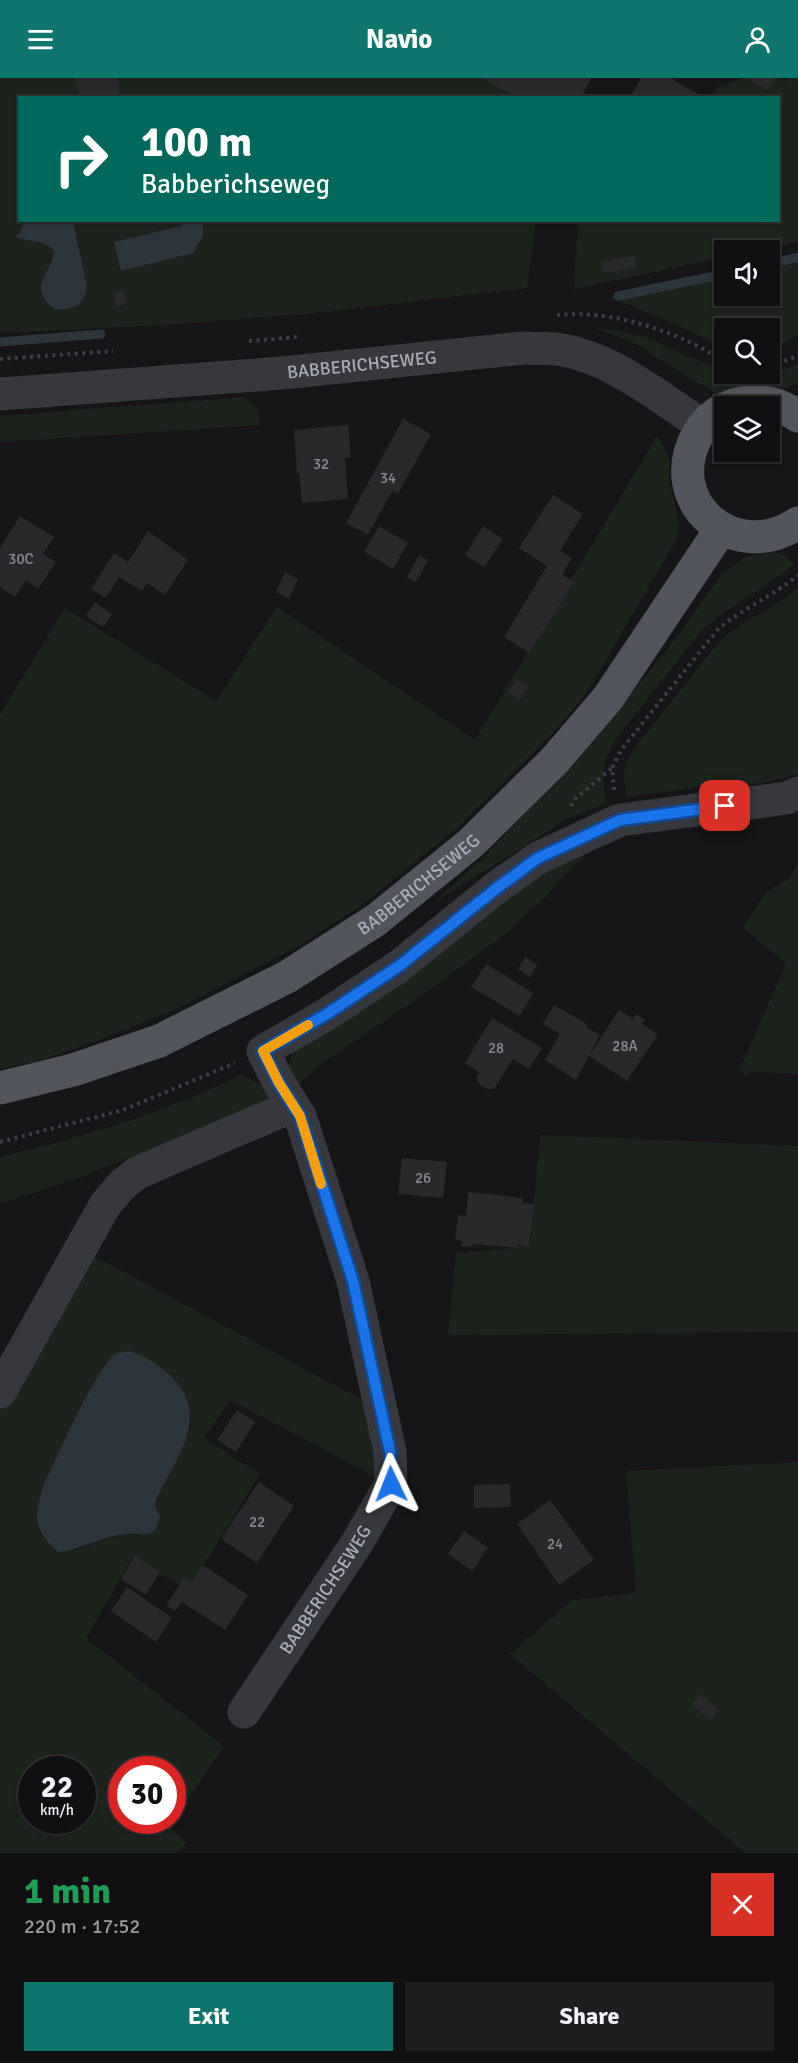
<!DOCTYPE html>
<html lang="en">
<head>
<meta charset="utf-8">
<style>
  body { margin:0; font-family:Signika,sans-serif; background:#1e1e20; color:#f1f3f6; height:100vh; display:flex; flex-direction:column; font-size:22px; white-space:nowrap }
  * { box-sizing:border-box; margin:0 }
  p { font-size:20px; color:#9c9d9f }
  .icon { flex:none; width:33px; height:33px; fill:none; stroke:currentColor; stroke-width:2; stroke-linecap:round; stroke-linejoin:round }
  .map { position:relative; height:1775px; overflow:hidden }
  .side { display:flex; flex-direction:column; background:#101012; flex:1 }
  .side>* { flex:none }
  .hud { position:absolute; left:18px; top:18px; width:762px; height:126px; border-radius:0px; box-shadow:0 2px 4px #0004,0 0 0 2px #303032; background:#00695c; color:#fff; overflow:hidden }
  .buttons { position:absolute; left:714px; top:162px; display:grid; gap:12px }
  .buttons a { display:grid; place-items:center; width:66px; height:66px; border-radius:0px; background:#101012; box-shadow:0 2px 4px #0004,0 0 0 2px #303032; font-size:30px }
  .speed { position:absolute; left:18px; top:1678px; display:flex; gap:12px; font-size:30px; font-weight:700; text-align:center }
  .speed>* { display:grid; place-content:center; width:78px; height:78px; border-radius:50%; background:#101012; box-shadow:0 2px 4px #0004,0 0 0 2px #303032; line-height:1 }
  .speed small { font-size:15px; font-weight:400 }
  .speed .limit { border:9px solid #d22; background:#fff; color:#111 }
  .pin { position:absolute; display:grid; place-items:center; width:51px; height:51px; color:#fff; margin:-26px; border-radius:12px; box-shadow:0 3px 9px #0006 }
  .me { position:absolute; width:66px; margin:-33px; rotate:358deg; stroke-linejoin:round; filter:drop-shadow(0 0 4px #0008) }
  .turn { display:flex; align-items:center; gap:21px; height:126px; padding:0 24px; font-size:27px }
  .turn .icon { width:78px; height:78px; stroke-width:2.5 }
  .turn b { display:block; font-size:42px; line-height:51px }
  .round { display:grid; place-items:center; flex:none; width:63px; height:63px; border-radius:0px; background:#1e1e20 }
  .summary { display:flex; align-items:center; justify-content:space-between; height:102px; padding:0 24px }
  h1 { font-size:36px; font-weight:700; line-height:45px; color:#1e9e55 }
  .primary-button { display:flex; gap:12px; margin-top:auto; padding:12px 24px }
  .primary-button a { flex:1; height:69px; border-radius:0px; background:#0f766e; color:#fff; font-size:24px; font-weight:700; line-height:69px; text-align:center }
  .primary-button a+a { background:#1e1e20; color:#f1f3f6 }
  header { display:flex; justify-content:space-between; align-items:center; height:78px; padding:0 24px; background:#0f766e; color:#fff; font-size:27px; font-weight:700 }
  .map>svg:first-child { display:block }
</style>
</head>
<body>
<header><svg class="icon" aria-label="menu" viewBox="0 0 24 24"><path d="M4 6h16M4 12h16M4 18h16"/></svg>Navio<svg class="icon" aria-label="person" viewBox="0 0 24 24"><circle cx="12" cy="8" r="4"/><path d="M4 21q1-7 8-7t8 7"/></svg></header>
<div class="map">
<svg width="798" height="1775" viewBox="0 0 798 1775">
  <rect width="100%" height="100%" fill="#161618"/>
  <g fill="#1c231d" fill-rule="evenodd">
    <polygon points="0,0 591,0 581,20 20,20 20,142 536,143 527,210 307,236 164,247 0,255"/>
    <polygon points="743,0 780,0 785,3 788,0 798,0 798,164 758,172 724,172 724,179 574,211 578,143 778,142 778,20 712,19 717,10"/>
    <path d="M798,180V256L790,263L770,268V250H724V268C685,253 649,232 609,220L724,196V218H770V187Z"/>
    <path d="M594,250L622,253L651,261L692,280L724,292V296C753,296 771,302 798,285V305L772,315L721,318L678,293L634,265Z"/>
    <polygon points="245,319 257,331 261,347 0,364 0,338"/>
    <path d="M657,358C661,365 668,375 669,383C670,389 668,396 669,402C672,424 684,440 676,462L595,601L581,622L551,657L457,750L358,830L293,871L174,932L100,962L35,984L0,991V636L65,530L216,623L277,529L475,662Z"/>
    <path d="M775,474L784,477L794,486C766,512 730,526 702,552L616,661C601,687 601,696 607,725L569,740L432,826L483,780L598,657L680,555L721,497L747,478Z"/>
    <path d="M798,510V696L758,706L692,710L627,719C622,699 622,691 633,672L717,566C741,543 772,531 798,510Z"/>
    <polygon points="596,765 545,819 504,857 420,919 318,988 292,1013 287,991 295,968 519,808"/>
    <polygon points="798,784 798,996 751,994 746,998 739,993 786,886 743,849 766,815 789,800"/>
    <path d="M241,997L263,1008L273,1019C183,1058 94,1098 0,1125V1079C82,1059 165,1035 241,997Z"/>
    <polygon points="540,1057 798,1068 798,1254 448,1257 456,1175 517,1170 518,1167 530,1168"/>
    <path d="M83,1172L368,1325L376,1385L374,1398L230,1322L204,1360L260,1396L188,1512L132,1480L86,1560L224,1668L169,1749L187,1764L177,1775H0V1321ZM192,1335L190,1351L156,1422L155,1429L140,1457L128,1456L106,1460L76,1472L46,1463L40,1455L37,1439ZM32,1692H82V1743H32ZM122,1692H172V1743H122Z"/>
    <polygon points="798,1384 798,1775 745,1775 510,1576 572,1522 636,1515 626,1393"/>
  </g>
  <g fill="#2c353c">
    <path d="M25,143H58L59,146L73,144L87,208L85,217L79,227C64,233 51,235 43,218C41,214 40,210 42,205C45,194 53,186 54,174C48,161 28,165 15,158L20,155Z"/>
    <polygon points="181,143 203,143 203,158 193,175 121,193 114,164 182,148"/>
    <path d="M129,1273C144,1277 153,1284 165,1293C215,1334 178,1376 156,1422L155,1429L160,1439C158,1444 157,1452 151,1455C144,1458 136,1455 128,1456C104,1457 83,1471 59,1474C32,1453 34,1437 44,1406C56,1382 97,1287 116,1276C119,1274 125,1274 129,1273Z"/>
  </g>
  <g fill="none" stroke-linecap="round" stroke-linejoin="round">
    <g stroke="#2c353c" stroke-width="9">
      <polyline points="770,186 798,179"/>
      <polyline points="618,218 724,196"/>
      <polyline points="0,264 101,256"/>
    </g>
  </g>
  <g fill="#29292c">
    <polygon points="75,0 117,0 121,20 80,20"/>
    <polygon points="482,0 591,0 581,20 518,20"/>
    <polygon points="641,0 670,0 705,20 630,20"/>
    <polygon points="748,0 775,0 766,13"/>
    <polygon points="634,178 636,190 603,195 601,184"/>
    <polygon points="124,213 127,225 116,228 113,216"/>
    <polygon points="403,341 431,356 398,416 392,413 368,457 346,445"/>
    <polygon points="348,347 351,380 345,380 348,421 302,425 299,395 297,395 294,352"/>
    <polygon points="553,417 583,436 560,473 572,480 562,496 574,504 529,575 504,559 547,488 519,470"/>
    <polygon points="20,438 54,459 43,476 56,484 38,511 26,502 15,519 0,509 0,470"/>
    <polygon points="379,448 408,465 393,491 364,474"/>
    <polygon points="483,448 503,461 484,489 465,477"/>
    <polygon points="148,453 188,482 165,517 147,505 142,513 119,499 106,520 91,511 114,475 128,484"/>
    <polygon points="419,477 428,482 416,504 407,499"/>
    <polygon points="285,494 298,501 289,521 276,514"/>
    <polygon points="95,524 112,536 103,549 86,538"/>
    <polygon points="516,602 528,609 519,622 508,615"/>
    <polygon points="525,879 537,887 530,899 518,891"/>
    <polygon points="486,886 533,915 520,938 471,909"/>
    <polygon points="554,927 587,946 586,949 600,957 576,1002 545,982 560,956 543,946"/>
    <polygon points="619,932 633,941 636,936 645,942 642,946 658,956 627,1003 589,978"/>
    <polygon points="492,940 542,970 529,991 513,981 494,1011 487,1011 479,1006 476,1000 479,994 465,985"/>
    <polygon points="402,1080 447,1084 443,1120 398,1116"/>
    <polygon points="468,1114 523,1120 522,1125 534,1126 529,1168 518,1167 518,1170 473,1166 472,1169 461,1168 462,1163 455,1162 458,1137 466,1138"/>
    <polygon points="237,1332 255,1344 236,1374 217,1362"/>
    <polygon points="259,1404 294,1428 257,1485 221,1461"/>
    <polygon points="510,1406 511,1429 474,1430 474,1407"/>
    <polygon points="550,1422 594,1482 559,1507 517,1446"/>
    <polygon points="464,1453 488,1470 472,1493 448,1476"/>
    <polygon points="135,1478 160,1494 146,1517 121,1501"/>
    <polygon points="203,1487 248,1517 225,1552 182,1524 175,1533 166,1528 184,1500 191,1505"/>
    <polygon points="127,1509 172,1540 156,1564 111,1533"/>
    <polygon points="700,1616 718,1632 710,1642 692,1626"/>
  </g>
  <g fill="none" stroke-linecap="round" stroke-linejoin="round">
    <g stroke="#3d3f44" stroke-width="4" stroke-dasharray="3 4.5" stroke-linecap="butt">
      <path d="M557,237C600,233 643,244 683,261C697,267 710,276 724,281"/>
      <polyline points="249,263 298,259"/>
      <polyline points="0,281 113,273"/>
      <polyline points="770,288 798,278"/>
      <path d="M614,712L612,690L621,672L719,550C744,530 773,518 798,497"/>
      <polyline points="571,728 575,721 612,690"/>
      <polyline points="0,1064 123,1032 235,985"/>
    </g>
    <g stroke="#37383d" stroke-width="33">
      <path id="s1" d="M0,316L282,295L524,270C535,271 546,270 557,271C611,279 658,318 703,348"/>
      <polyline points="0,1314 105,1127 122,1107 137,1095 293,1028"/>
      <path id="s2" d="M244,1634L357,1465L391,1406L390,1374L353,1203L300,1038L279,1005L263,973L327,936L399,888L497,809L538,780L620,742L787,720L798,715"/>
    </g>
    <g stroke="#53555c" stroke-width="33">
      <path d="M731,328C755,319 777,324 798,338"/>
      <path d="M724,331C714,336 704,346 698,356C660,423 734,488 798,445"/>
      <path id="s3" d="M0,1010L73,992L159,963L287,899L376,842L471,765L555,682L608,620L721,451"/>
    </g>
  </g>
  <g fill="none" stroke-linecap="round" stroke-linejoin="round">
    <defs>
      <polyline id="route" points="391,1406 390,1374 353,1203 300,1038 279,1005 263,973 327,936 399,888 497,810 538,780 620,742 725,728"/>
    </defs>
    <use href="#route" stroke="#114b97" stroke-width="15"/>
    <use href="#route" stroke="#1a73e8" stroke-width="10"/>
    <polyline stroke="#f59e0b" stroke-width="10" points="308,947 263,973 279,1005 300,1038 321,1106"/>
  </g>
  <g text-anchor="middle" stroke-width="6" stroke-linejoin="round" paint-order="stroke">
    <g font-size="15" fill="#888b94">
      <text x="321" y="391">32</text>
      <text x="388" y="405">34</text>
      <text x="21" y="486">30C</text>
      <text x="625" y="973">28A</text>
      <text x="496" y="975">28</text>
      <text x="423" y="1105">26</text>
      <text x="257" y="1449">22</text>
      <text x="555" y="1471">24</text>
    </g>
    <g font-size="18" fill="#a8adb8" stroke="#111113">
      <text dy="6" stroke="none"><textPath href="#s1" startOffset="363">BABBERICHSEWEG</textPath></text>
      <text dy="6" stroke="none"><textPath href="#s3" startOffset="470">BABBERICHSEWEG</textPath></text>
      <text dy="6" stroke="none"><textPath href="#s2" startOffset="147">BABBERICHSEWEG</textPath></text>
    </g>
  </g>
</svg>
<div class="buttons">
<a><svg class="icon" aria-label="sound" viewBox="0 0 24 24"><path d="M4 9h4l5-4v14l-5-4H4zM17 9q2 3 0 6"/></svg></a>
<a><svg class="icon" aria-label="search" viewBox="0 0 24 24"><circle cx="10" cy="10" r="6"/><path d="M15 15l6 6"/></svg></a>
<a><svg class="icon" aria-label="layers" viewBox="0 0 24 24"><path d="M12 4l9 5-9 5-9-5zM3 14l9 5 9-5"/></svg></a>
</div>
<div class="speed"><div>22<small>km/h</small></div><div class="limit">30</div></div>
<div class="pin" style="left:725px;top:728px;background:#d93025"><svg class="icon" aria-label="arrive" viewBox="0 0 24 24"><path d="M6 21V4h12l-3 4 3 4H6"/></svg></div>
<svg class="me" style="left:391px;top:1406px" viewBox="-20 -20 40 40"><path d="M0-17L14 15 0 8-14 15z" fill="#1a73e8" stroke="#fff" stroke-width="4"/></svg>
<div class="hud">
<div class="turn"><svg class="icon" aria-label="right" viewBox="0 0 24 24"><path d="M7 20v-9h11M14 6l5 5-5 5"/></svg><div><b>100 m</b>Babberichseweg</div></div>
</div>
</div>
<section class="side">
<div class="summary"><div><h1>1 min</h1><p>220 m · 17:52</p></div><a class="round" style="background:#d93025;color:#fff"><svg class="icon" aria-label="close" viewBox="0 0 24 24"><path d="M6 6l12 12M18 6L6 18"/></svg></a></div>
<div class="primary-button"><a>Exit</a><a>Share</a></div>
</section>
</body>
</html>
